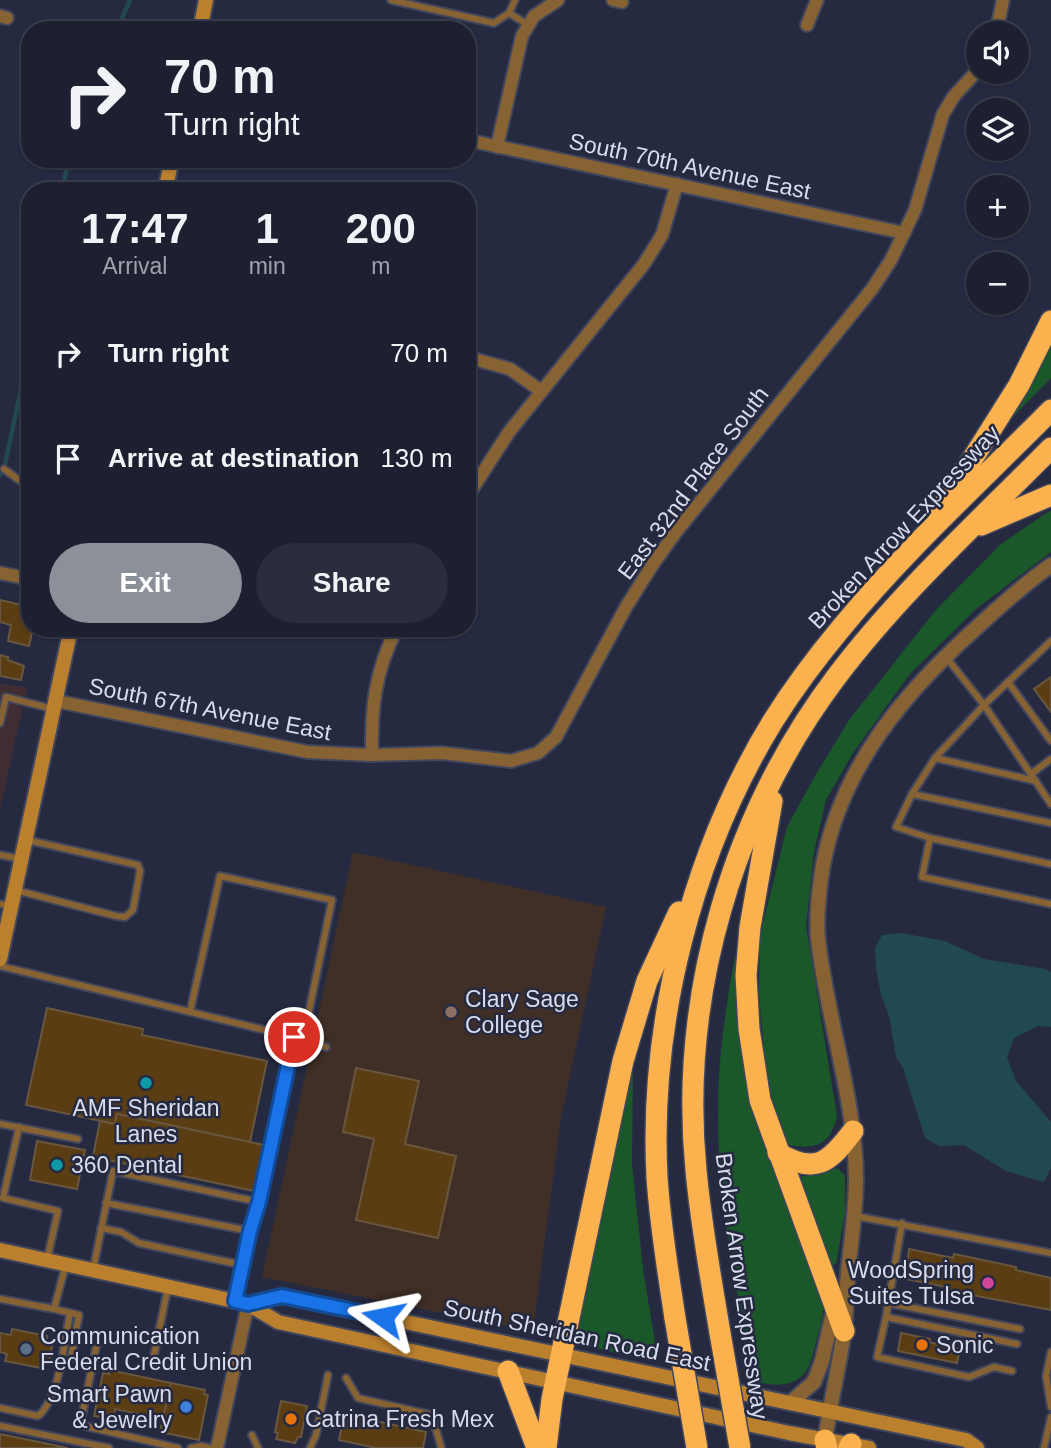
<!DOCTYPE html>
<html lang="en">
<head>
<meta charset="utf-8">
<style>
  body { margin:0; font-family:Helvetica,sans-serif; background:#292d3d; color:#f1f3f6; height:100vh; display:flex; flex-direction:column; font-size:26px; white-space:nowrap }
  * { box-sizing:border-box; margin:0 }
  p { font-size:23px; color:#a0a3ab }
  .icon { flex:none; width:38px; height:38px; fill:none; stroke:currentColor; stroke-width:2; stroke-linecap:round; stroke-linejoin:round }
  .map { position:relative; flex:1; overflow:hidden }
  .side { position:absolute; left:21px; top:182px; width:455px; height:455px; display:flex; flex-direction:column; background:#1c2031; border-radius:28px; box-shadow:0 2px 5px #0004,0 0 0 2px #3a3e4d }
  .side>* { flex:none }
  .banner { position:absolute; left:21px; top:21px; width:455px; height:147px; border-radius:28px; box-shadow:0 2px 5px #0004,0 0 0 2px #3a3e4d; background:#1c2031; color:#f1f3f6; overflow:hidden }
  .fabs { position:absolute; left:966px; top:21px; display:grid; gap:14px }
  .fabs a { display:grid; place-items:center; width:63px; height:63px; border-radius:50%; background:#1c2031; box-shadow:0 2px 5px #0004,0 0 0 2px #3a3e4d; font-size:35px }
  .pin { position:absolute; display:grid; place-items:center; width:60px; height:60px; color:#fff; margin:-30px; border:4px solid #fff; border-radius:50%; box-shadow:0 2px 7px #0007 }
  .me { position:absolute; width:77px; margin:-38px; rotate:282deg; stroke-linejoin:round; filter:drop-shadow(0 0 5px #0008) }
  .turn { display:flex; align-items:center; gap:24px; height:147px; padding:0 28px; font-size:32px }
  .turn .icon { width:91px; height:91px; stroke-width:2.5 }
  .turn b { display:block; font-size:49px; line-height:60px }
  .eta { display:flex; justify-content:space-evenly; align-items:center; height:119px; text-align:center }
  .eta b { font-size:42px; font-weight:600; line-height:49px }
  .cta { display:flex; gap:14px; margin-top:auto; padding:14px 28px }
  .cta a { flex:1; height:80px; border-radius:42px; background:#8c9099; color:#fff; font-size:28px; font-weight:600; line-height:80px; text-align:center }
  .cta a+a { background:#292d3d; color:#f1f3f6 }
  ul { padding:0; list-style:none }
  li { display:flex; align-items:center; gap:21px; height:105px; padding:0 28px }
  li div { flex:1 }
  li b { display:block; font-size:26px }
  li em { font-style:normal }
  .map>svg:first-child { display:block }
</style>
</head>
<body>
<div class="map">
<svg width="1051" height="1448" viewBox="0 0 1051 1448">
  <rect width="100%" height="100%" fill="#262a41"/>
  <polygon fill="#402d34" points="0,683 27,688 0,809"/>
  <polygon fill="#402f26" points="353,852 606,907 561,1117 533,1331 262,1277"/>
  <g fill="#1a5729">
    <polygon points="1051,338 1051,378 1004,426"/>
    <path d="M1051,510V552L976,609L909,675L853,753L826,800L814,852L806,926L837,1116C831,1145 815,1150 788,1145L768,1088L759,995L760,935L787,827L815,776L849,720L935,611L1001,544Z"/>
    <path d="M735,955L741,957L740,989L823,1298C825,1314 820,1326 816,1342C814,1350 812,1361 808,1368C797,1389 772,1386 753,1381C738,1292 717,1201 718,1110C718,1057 726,1007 735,955Z"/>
    <polygon points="633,1062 632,1164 643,1269 655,1342 652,1360 648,1360 578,1344 572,1336"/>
    <polygon points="837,1168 845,1175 845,1213 836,1264 827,1265 800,1177"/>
  </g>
  <polygon fill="#214951" points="901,933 945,941 984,959 1045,969 1051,972 1051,1027 1038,1026 1014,1038 1007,1057 1016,1081 1051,1122 1051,1168 1044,1182 1006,1171 964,1145 939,1146 925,1138 903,1068 896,1057 889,1016 881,995 876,968 875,948 882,935"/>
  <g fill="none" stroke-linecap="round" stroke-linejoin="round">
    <g stroke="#214951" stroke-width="4.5">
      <polyline points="117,30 130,0"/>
      <polyline points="62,191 69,159"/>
      <polyline points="0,475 4,469 30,347"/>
    </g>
  </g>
  <g fill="#5b3d13" stroke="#69563f" stroke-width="2">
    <polygon points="0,600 30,607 30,628 33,628 29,646 8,641 11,625 0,622"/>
    <polygon points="0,655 8,657 8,660 24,666 21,680 0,676"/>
    <polygon points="1051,677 1051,712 1034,689"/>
    <polygon points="47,1008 143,1029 142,1035 267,1061 250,1142 117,1114 115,1124 26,1105"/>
    <polygon points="356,1068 419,1081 405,1144 456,1156 438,1238 356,1220 374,1139 343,1132"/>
    <polygon points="117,1114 264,1145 254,1191 93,1157 100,1121 115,1124"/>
    <polygon points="37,1141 85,1150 77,1189 30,1180"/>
    <polygon points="909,1249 953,1258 954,1254 1016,1267 1016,1270 1051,1278 1051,1310 945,1290 946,1287 906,1279"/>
    <polygon points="12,1329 47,1336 46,1344 52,1346 49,1362 43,1360 41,1368 5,1361 7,1354 0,1352 0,1333 11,1335"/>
    <polygon points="901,1333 930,1339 929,1342 960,1349 957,1363 898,1351"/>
    <polygon points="109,1370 171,1383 163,1419 115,1409 113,1420 94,1416 103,1373 109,1374"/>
    <polygon points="171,1383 205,1390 204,1394 208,1395 199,1440 160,1432"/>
    <polygon points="281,1401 307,1406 301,1437 298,1437 295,1443 276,1439 278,1433 275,1432"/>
    <polygon points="344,1414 426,1432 423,1448 376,1448 339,1440"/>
    <polygon points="0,1434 68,1448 0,1448"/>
  </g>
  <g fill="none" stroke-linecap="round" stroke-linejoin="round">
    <defs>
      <g id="service">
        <polyline points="391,0 494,23 509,13"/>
        <polyline points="515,0 509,13 528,25"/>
        <polyline points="4,469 30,488"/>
        <polyline points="25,578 30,556"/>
        <polyline points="1051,641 984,705 935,758 912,794 896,827 930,838 922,877 1051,904"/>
        <polyline points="946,657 984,705 1051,804"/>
        <polyline points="1008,682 1051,741"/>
        <polyline points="0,723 6,697 53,709"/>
        <polyline points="935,758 1036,781"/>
        <polyline points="1031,774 1051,759"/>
        <polyline points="912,794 1051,823"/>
        <polyline points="930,838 1051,864"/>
        <polyline points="0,855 21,859"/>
        <polyline points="15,890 116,916 125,917 133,910 140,871 138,865 27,840"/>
        <polyline points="0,904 11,906"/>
        <polyline points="0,966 294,1037 326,1047"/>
        <polyline points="190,1012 220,876 332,900 303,1040"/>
        <polyline points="0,1124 78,1139"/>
        <polyline points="19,1127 3,1198 58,1211 47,1260"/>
        <polyline points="106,1203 250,1231"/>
        <polyline points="855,1216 1051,1253"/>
        <polyline points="101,1228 121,1232 139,1243 242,1265"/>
        <polyline points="93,1270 113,1171 259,1202"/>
        <polyline points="0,1299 54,1309 66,1264"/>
        <polyline points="235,1301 250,1231 259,1202 294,1037"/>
        <polyline points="888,1303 1020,1329"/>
        <polyline points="54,1309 79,1315 71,1358 60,1369"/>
        <polyline points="886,1317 902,1223"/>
        <polyline points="97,1343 80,1425 178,1448"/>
        <polyline points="1051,1352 1046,1376 1051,1407"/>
        <polyline points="154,1355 168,1287"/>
        <polyline points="1012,1371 994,1367 969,1377 877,1357 886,1317 1017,1344"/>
        <polyline points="346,1378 358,1398 432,1415 441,1447"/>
        <path d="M0,1408L38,1416C60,1398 64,1341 70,1313"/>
        <polyline points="0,1426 109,1448"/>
        <polyline points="252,1435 258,1448"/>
        <polyline points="191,1448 201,1446 210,1448"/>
        <polyline points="310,1448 316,1435 328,1375"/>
        <polyline points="1044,1448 1051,1417"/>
      </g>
      <g id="minor">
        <polyline points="613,0 622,2"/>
        <polyline points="0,16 7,18"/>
        <polyline points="807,25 817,0"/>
        <polyline points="996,33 1003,0"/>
        <polyline points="467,140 904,233"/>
        <polyline points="497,147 522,36 534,16 558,0"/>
        <polyline points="467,357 510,369 541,391"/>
        <polyline points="467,497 509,432 644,264 662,235 677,184"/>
        <polyline points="0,573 30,579"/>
        <polyline points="56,701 308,752 372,755 442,753 511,761 538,753 556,737 626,607 653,564 676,532 872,289 891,260 915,210 943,114 954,96 978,70"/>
        <path d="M372,755C371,707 375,671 397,628"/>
        <polyline points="217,1448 248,1304"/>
      </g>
      <g id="tertiary">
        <polyline points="790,1403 814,1382 822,1361 835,1304"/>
        <path d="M825,1440C830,1404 839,1368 844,1331C847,1308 846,1285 849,1263C852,1234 856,1207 856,1178C855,1097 827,1019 818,939C816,914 819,889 823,865C841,768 903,694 974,630C999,607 1023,585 1051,565"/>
      </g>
      <g id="secondary">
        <polyline points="200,30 206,0"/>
        <polyline points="165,191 172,159"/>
        <polyline points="0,959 71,628"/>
        <polyline points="0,1250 248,1304 278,1322 789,1433 869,1448"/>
        <polyline points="248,1304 282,1296 966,1440 977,1448"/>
      </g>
      <g id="motorway">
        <polyline points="939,512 1019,385 1051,321"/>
        <polyline points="981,525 1051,495"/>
        <polyline points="772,801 750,927 746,975 749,1029 760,1100 844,1331"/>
        <path d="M778,1153C815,1175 829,1163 853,1131"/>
        <path d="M675,1318C668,1272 660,1224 657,1177C649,1023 692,853 773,721C793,689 817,657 842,627C905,550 981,481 1051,410"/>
        <path d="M720,1333C711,1279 701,1225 696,1170C679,997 732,815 837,676C899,594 978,522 1051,448"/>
        <polyline points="508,1371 537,1448"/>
        <polyline points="825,1440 827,1448"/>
        <polyline points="546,1448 552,1399 623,1061 647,981 679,912"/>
        <polyline points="849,1448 851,1444"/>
      </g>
    </defs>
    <use href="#service" stroke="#42465c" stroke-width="10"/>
    <use href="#minor" stroke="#42465c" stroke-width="16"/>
    <use href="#tertiary" stroke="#42465c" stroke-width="18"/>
    <use href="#secondary" stroke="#42465c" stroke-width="18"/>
    <use href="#motorway" stroke="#42465c" stroke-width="24"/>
    <use href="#service" stroke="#876333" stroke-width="6"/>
    <use href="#minor" stroke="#876333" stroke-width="12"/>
    <use href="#tertiary" stroke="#876333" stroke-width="14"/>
    <use href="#secondary" stroke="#bb802d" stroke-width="14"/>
    <use href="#motorway" stroke="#fab14e" stroke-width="21"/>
    <defs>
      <g id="motorway-bridge">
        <polyline points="675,1318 697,1448"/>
        <polyline points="720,1333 740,1448"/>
      </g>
    </defs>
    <use href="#motorway-bridge" stroke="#42465c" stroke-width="24" stroke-linecap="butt"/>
    <use href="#motorway-bridge" stroke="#fab14e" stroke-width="21"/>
  </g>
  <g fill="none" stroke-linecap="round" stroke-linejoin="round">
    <defs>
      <polyline id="route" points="294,1037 259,1202 250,1231 235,1301 248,1304 282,1296 383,1317"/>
    </defs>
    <use href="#route" stroke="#114b97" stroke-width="18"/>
    <use href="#route" stroke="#1a73e8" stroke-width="12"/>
  </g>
  <circle fill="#8d6e63" stroke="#262a41" stroke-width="2.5" cx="451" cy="1012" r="7"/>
  <g fill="#0f9aa8" stroke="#262a41" stroke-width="2.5">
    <circle cx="146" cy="1083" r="7"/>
    <circle cx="57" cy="1165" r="7"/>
  </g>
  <circle fill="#d1479c" stroke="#262a41" stroke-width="2.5" cx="988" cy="1283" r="7"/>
  <g fill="#e8710a" stroke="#262a41" stroke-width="2.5">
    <circle cx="922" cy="1345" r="7"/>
    <circle cx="291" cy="1419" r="7"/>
  </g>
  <circle fill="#5c6f8a" stroke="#262a41" stroke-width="2.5" cx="26" cy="1349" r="7"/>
  <circle fill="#3f7fe0" stroke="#262a41" stroke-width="2.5" cx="186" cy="1407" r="7"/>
  <g text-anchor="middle" stroke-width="5" stroke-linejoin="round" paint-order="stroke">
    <g font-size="23" fill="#d8dceb" stroke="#262a41">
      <text transform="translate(690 166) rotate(12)" y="8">South 70th Avenue East</text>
      <text transform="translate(693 483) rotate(-53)" y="8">East 32nd Place South</text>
      <text transform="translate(904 527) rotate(-47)" y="8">Broken Arrow Expressway</text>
      <text transform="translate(210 709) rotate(11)" y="8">South 67th Avenue East</text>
      <text transform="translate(742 1286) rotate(82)" y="8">Broken Arrow Expressway</text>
      <text transform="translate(577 1335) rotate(12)" y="8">South Sheridan Road East</text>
    </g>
    <g font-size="23" fill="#d8dceb" stroke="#262a41" text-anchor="start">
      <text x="465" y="1007">Clary Sage<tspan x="465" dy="26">College</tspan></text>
      <text x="146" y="1116" text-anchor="middle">AMF Sheridan<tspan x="146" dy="26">Lanes</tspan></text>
      <text x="71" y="1173">360 Dental</text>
      <text x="974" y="1278" text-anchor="end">WoodSpring<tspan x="974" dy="26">Suites Tulsa</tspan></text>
      <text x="40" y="1344">Communication<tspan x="40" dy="26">Federal Credit Union</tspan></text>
      <text x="936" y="1353">Sonic</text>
      <text x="172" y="1402" text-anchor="end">Smart Pawn<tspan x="172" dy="26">&amp; Jewelry</tspan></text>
      <text x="305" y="1427">Catrina Fresh Mex</text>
    </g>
  </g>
</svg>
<div class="fabs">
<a><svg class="icon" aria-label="sound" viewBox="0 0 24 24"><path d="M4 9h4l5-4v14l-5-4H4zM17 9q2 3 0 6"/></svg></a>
<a><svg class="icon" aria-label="layers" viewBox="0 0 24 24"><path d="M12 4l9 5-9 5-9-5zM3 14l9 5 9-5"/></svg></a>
<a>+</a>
<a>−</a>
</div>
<div class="pin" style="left:294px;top:1037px;background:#d93025"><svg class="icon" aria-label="arrive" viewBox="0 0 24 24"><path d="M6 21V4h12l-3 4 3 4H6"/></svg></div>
<svg class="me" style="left:383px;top:1317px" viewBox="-20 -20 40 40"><path d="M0-17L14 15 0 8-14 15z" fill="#1a73e8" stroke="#fff" stroke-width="4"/></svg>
<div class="banner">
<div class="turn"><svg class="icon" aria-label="right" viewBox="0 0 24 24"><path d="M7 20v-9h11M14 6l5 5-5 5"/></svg><div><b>70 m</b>Turn right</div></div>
</div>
<section class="side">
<div class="eta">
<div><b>17:47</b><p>Arrival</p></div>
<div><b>1</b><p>min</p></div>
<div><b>200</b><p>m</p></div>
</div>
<ul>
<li><svg class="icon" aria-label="right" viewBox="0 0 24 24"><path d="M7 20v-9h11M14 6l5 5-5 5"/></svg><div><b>Turn right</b></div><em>70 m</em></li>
<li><svg class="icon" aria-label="arrive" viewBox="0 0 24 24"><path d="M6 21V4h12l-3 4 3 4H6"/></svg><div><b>Arrive at destination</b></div><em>130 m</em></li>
</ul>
<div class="cta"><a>Exit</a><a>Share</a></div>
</section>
</div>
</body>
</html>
